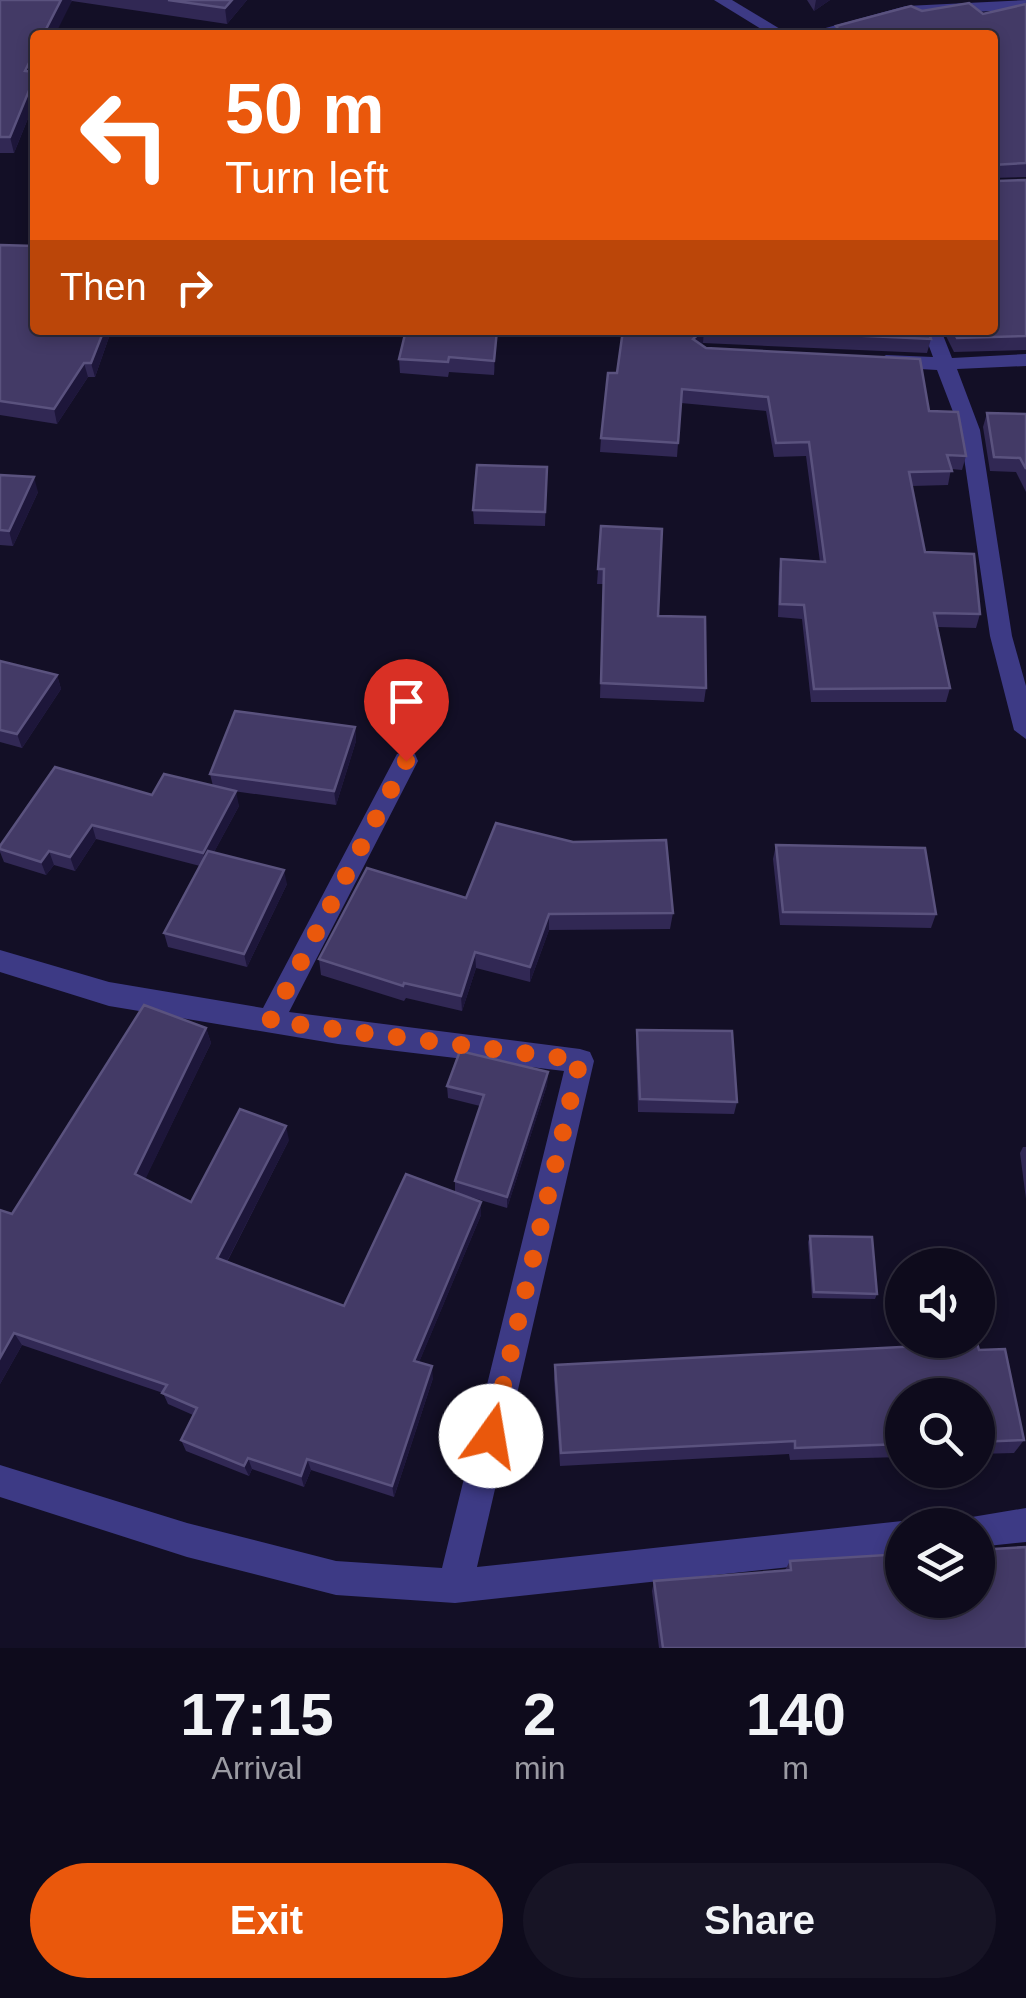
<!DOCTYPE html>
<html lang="en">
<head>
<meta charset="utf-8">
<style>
  body { margin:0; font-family:Arial,sans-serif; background:#171425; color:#f1f3f6; height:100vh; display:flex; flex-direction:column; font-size:38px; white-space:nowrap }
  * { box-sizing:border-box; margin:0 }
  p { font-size:32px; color:#9b9ba3 }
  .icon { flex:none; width:55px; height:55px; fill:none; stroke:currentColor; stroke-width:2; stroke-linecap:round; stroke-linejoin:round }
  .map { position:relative; height:1648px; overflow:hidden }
  .details { display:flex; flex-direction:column; background:#0e0b1c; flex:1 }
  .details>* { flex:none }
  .top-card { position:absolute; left:30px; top:30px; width:968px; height:305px; border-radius:10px; box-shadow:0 5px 15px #0003,0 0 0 2px #2e2b3b; background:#ea580c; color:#fff; overflow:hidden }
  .fabs { position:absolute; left:885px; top:1248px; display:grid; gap:20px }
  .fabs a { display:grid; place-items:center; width:110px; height:110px; border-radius:50%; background:#0e0b1c; box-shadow:0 5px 15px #0003,0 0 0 2px #2e2b3b; font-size:50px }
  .pin { position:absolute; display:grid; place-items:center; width:85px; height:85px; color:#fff; margin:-102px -42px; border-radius:50% 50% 50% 0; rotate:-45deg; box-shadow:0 0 10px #0007 }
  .pin .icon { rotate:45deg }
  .me { position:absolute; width:110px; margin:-55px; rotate:13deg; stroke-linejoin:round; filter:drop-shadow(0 0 8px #0008) }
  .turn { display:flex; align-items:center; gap:35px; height:210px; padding:0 30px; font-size:45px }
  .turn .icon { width:130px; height:130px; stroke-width:2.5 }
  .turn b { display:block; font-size:70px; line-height:85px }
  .then { display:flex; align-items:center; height:95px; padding:0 30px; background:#0003; gap:20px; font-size:38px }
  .eta { display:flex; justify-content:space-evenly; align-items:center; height:170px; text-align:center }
  .eta b { font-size:60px; font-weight:600; line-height:70px }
  .action { display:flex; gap:20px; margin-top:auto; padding:20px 30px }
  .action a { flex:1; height:115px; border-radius:60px; background:#ea580c; color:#fff; font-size:40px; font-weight:600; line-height:115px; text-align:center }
  .action a+a { background:#171425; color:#f1f3f6 }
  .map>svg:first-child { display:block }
</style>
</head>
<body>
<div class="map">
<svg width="1026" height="1648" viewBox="0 0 1026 1648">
  <rect width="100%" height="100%" fill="#130f26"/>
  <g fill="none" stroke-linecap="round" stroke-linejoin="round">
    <g fill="#3d3a85" fill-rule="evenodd">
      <polygon points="714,0 732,0 790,35 771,35"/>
      <polygon points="1026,0 1026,9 906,16 827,35 800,35 906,6"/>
      <polygon points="923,330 941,330 952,358 1026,354 1026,366 957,369 980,430 1012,636 1026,686 1026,739 1014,730 990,636 960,430 937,370 886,367 876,361 886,355 933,357"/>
      <polygon points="406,752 415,754 418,761 289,1012 580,1049 590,1052 594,1061 477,1567 902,1521 911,1525 902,1525 902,1555 455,1603 336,1595 187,1557 0,1497 0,1465 187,1523 336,1561 442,1568 564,1071 338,1044 109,1006 0,972 0,950 109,982 263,1008 397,754"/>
      <polygon points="1026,1508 1026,1542 978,1547 978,1525 963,1525 966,1518"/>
    </g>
  </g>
  <g fill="#312854">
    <polygon points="0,0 247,0 227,24 72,1 35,35 35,101 14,153 0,153"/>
    <polygon points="807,0 830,0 814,11"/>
    <polygon points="1026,4 1026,177 993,178 996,181 1026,180 1026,350 954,352 943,330 992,330 992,35 835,35 836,26 922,11 983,14"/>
    <polygon points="0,245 109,337 95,377 88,377 57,424 0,415"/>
    <polygon points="497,330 494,375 449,372 448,377 400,373 399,359"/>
    <polygon points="623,330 928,330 931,339 927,353 703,343 701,344 706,348 929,411 966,456 962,470 951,469 948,485 912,486 925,552 980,614 976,628 937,627 950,688 946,702 811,702 802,619 778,617 779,573 781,559 820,562 806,456 774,457 766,411 681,403 677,457 600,452 601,438 617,373"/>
    <polygon points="987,413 1026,414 1026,492 1016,472 990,471 983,427"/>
    <polygon points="547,467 545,526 474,524 473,510"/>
    <polygon points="0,475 38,492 13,546 0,545"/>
    <polygon points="601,526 706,688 704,702 600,698 603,584 597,584"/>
    <polygon points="0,661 57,675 61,689 22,748 0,742"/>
    <polygon points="355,727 356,741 336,805 233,791 239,806 214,852 287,884 247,967 168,947 164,933 200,866 96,839 75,871 54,865 46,875 4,862 0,852 0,846 152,795 213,786 210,774"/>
    <polygon points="776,845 936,914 931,928 780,925 773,859"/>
    <polygon points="466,898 673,913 670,929 549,930 530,982 476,968 462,1011 406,998 404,1001 321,975 319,959"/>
    <polygon points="206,1028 211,1043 145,1179 191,1202 289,1140 227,1262 344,1306 455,1192 455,1181 480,1106 448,1098 447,1086 548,1072 547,1085 507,1208 467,1196 481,1202 481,1215 419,1362 433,1378 394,1497 311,1470 304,1487 252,1469 249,1476 186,1451 181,1440 193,1415 168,1404 163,1393 22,1345 0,1384 0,1210 12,1214"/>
    <polygon points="637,1030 737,1102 734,1114 638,1112 636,1042"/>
    <polygon points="1023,1147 1026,1147 1026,1199 1020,1153"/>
    <polygon points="810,1236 877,1294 875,1299 812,1298 808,1242"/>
    <polygon points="979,1350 1024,1440 1014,1453 978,1454 978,1395 902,1395 902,1457 790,1460 789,1454 560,1466 554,1379 555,1365"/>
    <polygon points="790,1561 1026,1648 659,1648 652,1591 654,1581 785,1570"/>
  </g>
  <g fill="#1d163a">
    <polygon points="61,0 71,0 72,1 55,35 43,35"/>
    <polygon points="232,0 247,0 227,24 225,8"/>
    <polygon points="816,0 830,0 814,11"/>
    <polygon points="35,51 35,74 25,71"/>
    <polygon points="35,76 35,101 14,153 10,137"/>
    <polygon points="104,330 108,330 109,337 95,377 91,363"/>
    <polygon points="497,330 497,339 494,375 494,361"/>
    <polygon points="703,330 704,330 703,343 691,353 693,339"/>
    <polygon points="84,363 88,377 57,424 54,409"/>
    <polygon points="34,477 38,492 13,546 9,531"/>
    <polygon points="57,675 61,689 22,748 17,734"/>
    <polygon points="355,727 356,741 336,805 334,791"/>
    <polygon points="236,791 239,806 206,867 203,853"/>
    <polygon points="92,825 96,839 75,871 70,857"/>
    <polygon points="49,851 54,865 46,875 41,862"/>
    <polygon points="284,870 287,884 247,967 244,954"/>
    <polygon points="549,914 549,930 530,982 530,967"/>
    <polygon points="475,952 476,968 462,1011 461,996"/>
    <polygon points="206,1028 211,1043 141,1188 135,1174"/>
    <polygon points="548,1072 547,1085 507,1208 507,1197"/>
    <polygon points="286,1126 289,1140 222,1271 217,1258"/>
    <polygon points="481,1202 481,1215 415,1372 414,1361"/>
    <polygon points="14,1333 22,1345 0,1384 0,1358"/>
    <polygon points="432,1366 433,1378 394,1497 392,1486"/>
    <polygon points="248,1458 252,1469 249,1476 244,1466"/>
    <polygon points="307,1459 311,1470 304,1487 301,1476"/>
  </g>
  <g fill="#433a66" stroke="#5a527e" stroke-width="2.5">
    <polygon points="0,0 61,0 43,35 35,35 35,51 25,71 35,72 35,76 10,137 0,137"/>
    <polygon points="168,0 232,0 225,8"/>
    <polygon points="969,3 983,14 1026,4 1026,163 993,165 992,168 992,35 842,35 836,26 911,6 922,11"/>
    <polygon points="992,178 996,181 1026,180 1026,336 957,338 953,330 992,330"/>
    <polygon points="0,245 35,246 35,330 104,330 91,363 84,363 54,409 0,401"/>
    <polygon points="406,330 497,330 494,361 449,357 448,362 399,359"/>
    <polygon points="623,330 703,330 693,339 706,348 920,359 929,411 958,412 966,456 947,455 952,471 909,472 925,552 974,554 980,614 934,613 950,688 814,689 804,605 780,604 781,559 825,562 809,442 776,443 768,397 682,389 678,443 601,438 608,373 617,373"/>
    <polygon points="734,330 928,330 931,339"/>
    <polygon points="987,413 1026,414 1026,469 1020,458 994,457"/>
    <polygon points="477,465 547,467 545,512 473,510"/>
    <polygon points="0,475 34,477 9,531 0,530"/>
    <polygon points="601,526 662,529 658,616 705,617 706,688 601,683 604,569 598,569"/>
    <polygon points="0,661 57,675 17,734 0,730"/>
    <polygon points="235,711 355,727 334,791 210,774"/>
    <polygon points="55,767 152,795 164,774 236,791 203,853 92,825 70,857 49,851 41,862 0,849 0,846"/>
    <polygon points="496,823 573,842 666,840 673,913 549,914 530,967 475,952 461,996 404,983 403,986 319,959 367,868 466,898"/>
    <polygon points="776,845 925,848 936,914 783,912"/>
    <polygon points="208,851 284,870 244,954 164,933"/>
    <polygon points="144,1005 206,1028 135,1174 191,1202 240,1109 286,1126 217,1258 344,1306 406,1174 481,1202 414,1361 432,1366 392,1486 307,1459 301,1476 248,1458 244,1466 181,1440 197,1408 162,1393 167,1385 14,1333 0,1358 0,1210 12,1214"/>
    <polygon points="637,1030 732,1031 737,1102 640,1099"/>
    <polygon points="460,1051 548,1072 507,1197 455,1181 484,1095 447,1086"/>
    <polygon points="810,1236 872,1237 877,1294 814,1292"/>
    <polygon points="977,1343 979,1350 1005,1349 1024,1440 978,1442 978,1395 902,1395 902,1444 795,1448 795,1441 561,1453 555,1365"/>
    <polygon points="1026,1547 1026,1648 663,1648 654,1581 791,1570 790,1561 902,1554 902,1600 978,1600 978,1550"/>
  </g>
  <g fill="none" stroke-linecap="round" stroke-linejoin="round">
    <polyline stroke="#ea580c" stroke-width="18" stroke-dasharray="0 32.4" points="406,761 270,1021 580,1060 491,1436"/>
  </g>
</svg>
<div class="fabs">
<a><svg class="icon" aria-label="sound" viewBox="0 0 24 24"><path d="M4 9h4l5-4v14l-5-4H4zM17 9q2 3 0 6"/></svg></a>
<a><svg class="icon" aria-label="search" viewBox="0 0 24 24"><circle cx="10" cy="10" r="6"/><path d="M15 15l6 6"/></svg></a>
<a><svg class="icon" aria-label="layers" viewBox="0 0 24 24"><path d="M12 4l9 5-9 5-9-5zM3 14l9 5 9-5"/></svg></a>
</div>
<div class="pin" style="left:406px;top:761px;background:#d93025"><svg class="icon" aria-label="arrive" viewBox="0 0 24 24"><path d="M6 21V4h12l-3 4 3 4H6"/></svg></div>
<svg class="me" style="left:491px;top:1436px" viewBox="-20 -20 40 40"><circle r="19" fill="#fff"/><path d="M0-13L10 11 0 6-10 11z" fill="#ea580c"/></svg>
<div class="top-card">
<div class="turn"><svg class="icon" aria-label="left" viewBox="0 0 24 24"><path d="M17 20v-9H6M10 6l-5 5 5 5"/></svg><div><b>50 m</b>Turn left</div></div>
<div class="then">Then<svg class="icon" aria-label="right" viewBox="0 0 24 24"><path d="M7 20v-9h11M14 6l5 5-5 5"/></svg></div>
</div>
</div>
<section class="details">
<div class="eta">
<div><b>17:15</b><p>Arrival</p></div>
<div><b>2</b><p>min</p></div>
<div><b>140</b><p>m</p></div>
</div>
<div class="action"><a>Exit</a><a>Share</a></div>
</section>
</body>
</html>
